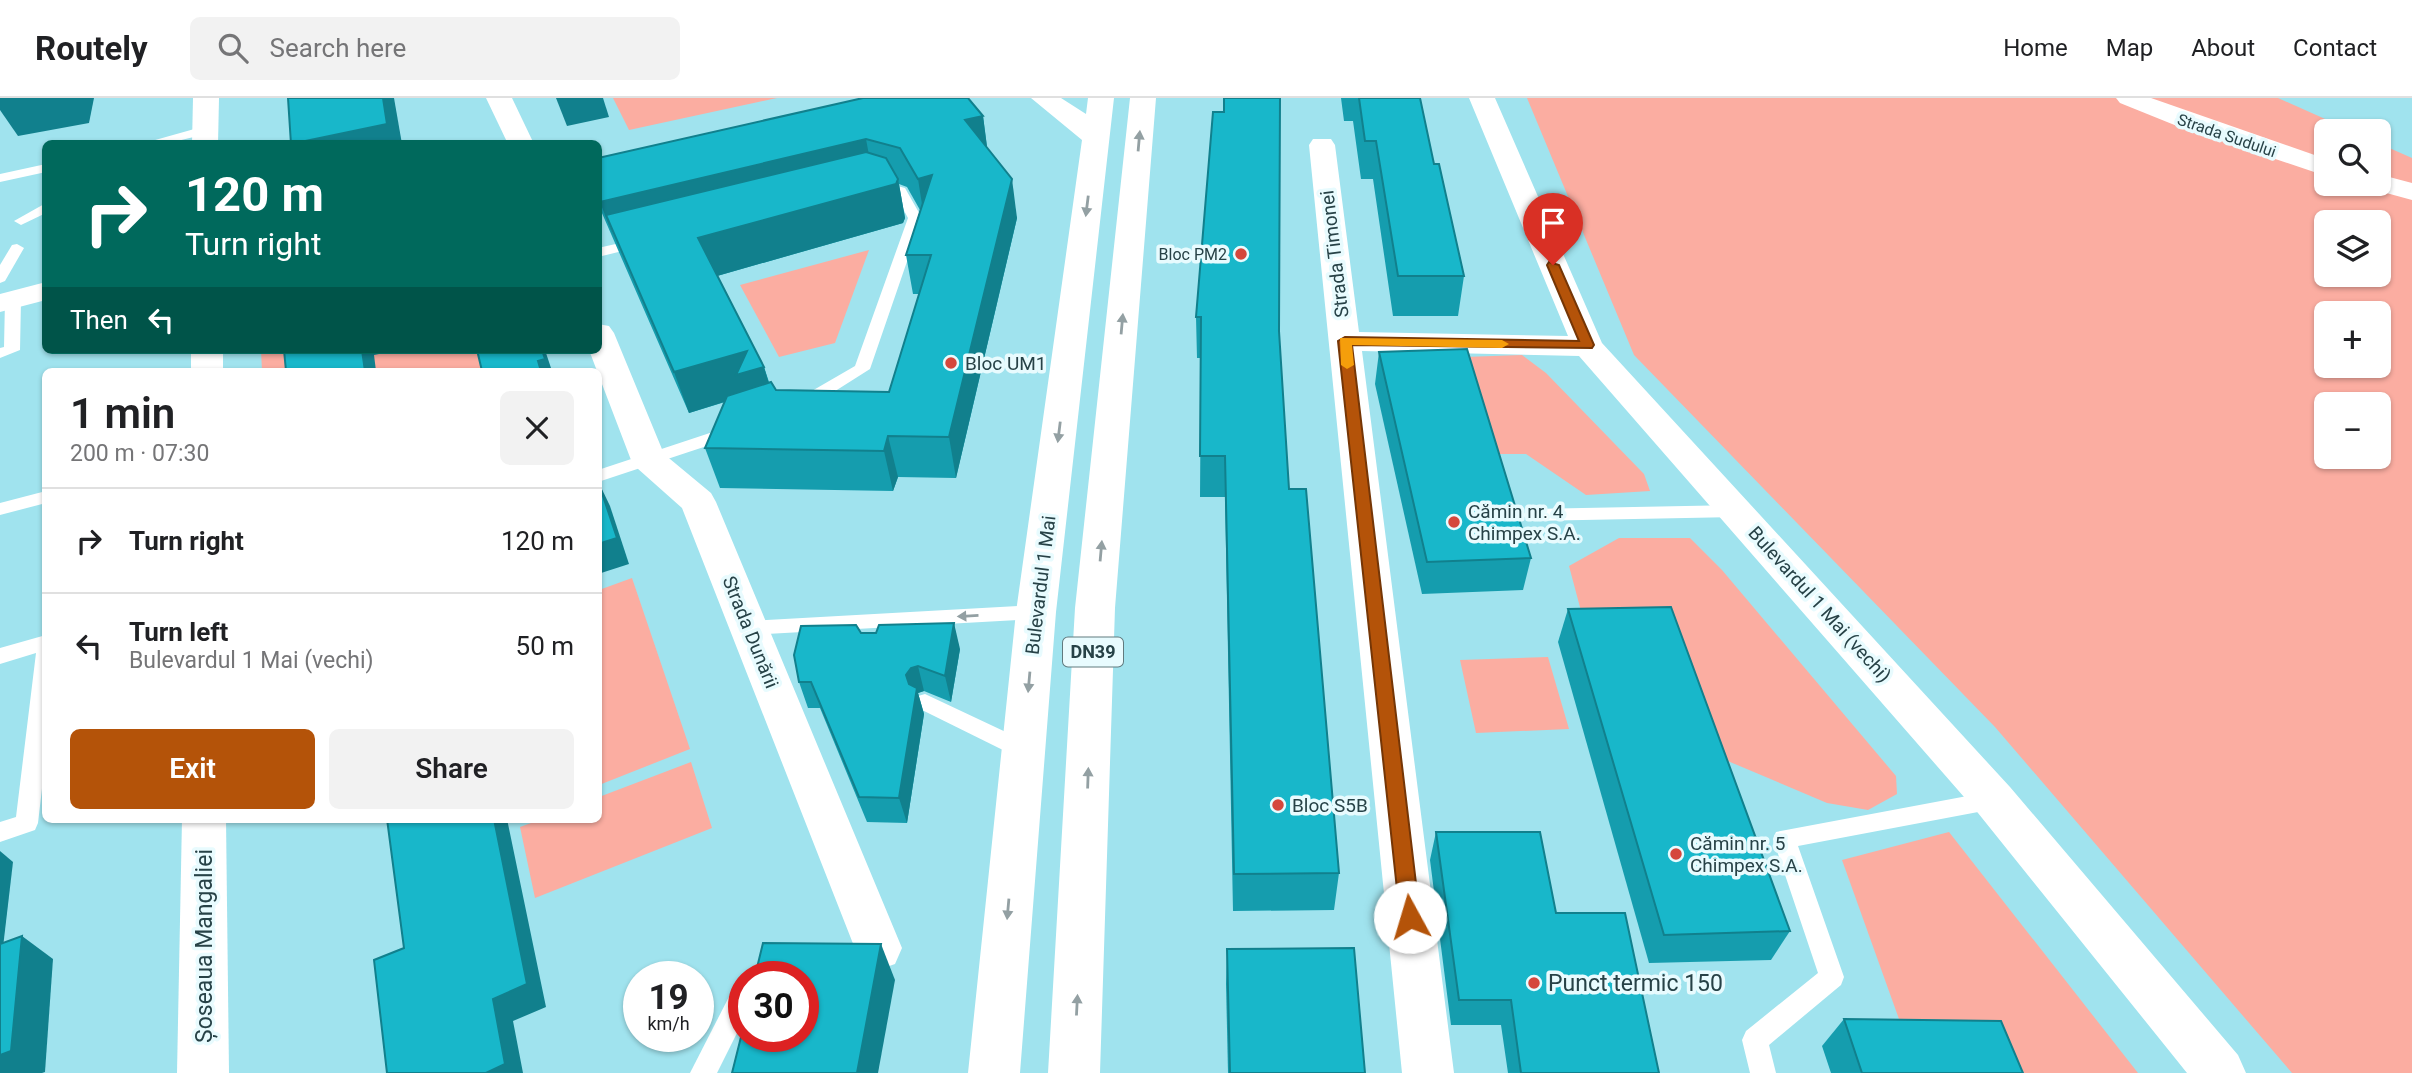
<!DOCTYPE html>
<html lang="en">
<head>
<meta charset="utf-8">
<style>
  body { margin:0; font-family:Roboto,sans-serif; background:#f2f2f2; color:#202124; height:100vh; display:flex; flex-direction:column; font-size:26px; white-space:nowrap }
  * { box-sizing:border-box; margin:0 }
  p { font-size:23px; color:#757577 }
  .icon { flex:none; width:38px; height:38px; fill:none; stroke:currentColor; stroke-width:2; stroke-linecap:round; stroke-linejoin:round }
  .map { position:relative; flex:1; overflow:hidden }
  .side { position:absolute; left:42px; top:270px; width:560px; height:455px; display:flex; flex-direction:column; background:#fff; border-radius:10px; box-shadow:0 2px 5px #0004 }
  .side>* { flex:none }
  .banner { position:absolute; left:42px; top:42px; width:560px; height:214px; border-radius:10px; box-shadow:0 2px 5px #0004; background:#00695c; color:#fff; overflow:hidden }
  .controls { position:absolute; left:2314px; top:21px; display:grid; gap:14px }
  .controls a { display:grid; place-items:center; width:77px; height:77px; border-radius:10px; background:#fff; box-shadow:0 2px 5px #0004; font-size:35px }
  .speed { position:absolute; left:623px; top:863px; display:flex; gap:14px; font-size:35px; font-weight:700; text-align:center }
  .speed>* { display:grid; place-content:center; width:91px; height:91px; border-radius:50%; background:#fff; box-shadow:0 2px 5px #0004; line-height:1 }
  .speed small { font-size:18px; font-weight:400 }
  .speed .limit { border:10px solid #d22; background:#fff; color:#111 }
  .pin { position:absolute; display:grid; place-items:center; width:60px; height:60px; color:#fff; margin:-72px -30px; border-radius:50% 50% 50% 0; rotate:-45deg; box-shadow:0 0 7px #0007 }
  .pin .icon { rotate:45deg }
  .me { position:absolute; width:77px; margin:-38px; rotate:354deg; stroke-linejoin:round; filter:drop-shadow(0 0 5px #0008) }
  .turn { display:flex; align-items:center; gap:24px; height:147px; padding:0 28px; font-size:32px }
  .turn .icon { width:91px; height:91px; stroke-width:2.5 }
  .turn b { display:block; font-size:49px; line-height:60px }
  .then { display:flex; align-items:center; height:66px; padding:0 28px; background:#0003; gap:14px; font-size:26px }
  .round { display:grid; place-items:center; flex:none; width:74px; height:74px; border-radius:10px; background:#f2f2f2 }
  .summary { display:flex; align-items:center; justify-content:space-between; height:119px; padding:0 28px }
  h1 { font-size:42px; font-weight:600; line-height:52px }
  .action { display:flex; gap:14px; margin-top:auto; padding:14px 28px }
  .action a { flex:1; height:80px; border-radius:10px; background:#b45309; color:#fff; font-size:28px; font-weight:600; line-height:80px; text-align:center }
  .action a+a { background:#f2f2f2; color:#202124 }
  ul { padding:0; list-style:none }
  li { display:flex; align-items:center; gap:21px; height:105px; padding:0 28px; border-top:2px solid #e0e0e0 }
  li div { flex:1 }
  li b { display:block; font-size:26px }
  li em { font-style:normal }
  header { display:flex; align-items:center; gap:42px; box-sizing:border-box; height:98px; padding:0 35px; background:#fff; border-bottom:2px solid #e0e0e0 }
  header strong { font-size:33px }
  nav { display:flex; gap:38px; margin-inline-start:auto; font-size:24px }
  .search { width:490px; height:63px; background:#f2f2f2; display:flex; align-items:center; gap:18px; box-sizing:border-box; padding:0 24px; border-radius:10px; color:#757577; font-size:26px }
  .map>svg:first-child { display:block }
</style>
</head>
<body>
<header>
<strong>Routely</strong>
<div class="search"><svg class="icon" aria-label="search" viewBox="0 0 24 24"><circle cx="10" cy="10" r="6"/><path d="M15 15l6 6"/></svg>Search here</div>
<nav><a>Home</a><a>Map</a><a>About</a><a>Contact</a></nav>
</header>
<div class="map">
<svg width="2412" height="975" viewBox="0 0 2412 975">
  <rect width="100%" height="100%" fill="#a0e3ee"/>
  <g fill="#fbada1" fill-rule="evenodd">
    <polygon points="613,0 777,0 629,32"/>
    <path d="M1527,0H2278L2352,33H2326V86H2378V45L2412,60V975H2292L1995,629L1634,257ZM2326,124H2378V177H2326ZM2326,215H2378V268H2326ZM2326,306H2378V359H2326Z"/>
    <polygon points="869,152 835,245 779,259 740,187"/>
    <polygon points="261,252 298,252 300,273 262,273"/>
    <polygon points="378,252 483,252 488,273 314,273 378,256"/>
    <polygon points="1522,257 1546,275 1644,376 1650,393 1586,397 1526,356 1483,356 1464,259"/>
    <polygon points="1619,440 1690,440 1722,472 1896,678 1897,696 1868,712 1827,705 1697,650 1589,543 1569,468"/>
    <polygon points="632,480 690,651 599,687 599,492"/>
    <polygon points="1548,559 1569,631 1476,635 1460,562"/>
    <polygon points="691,664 712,730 535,800 520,729 542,721 598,721 599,699"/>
    <polygon points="1949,734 2138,975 1984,975 1909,949 1842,762"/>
  </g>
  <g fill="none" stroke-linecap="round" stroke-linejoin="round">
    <g fill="#fff" fill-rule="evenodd">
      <polygon points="205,28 210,29 210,35 165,46 141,46"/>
      <polygon points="46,66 46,74 0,84 0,76"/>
      <polygon points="875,82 905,90 922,120 870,271 810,309 798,309 796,305 798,301 855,268 908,120 895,96 870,89 868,86"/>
      <polygon points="46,105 46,115 21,127 14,123"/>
      <polygon points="642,140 647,141 647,147 598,159 598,150"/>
      <polygon points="17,146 24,150 5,183 0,185 0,167 12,147"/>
      <polygon points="13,197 21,202 20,252 0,260 0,250 4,249 5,202"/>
      <polygon points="734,327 740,329 743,333 740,337 598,384 598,372"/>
      <polygon points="46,393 46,405 0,417 0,405"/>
      <polygon points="1737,407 1746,413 1737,419 1531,423 1522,417 1531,411"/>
      <polygon points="1036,507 1043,509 1046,514 1043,519 1036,521 749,537 742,535 739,530 742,525 749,523"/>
      <polygon points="46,537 46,656 38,725 35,732 0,744 0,724 16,719 36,555 0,566 0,550"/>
      <polygon points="925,596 1031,646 1034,652 1031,658 1023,661 1015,658 918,610 915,604 918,598"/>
      <polygon points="1994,693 2002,695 2005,702 2002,709 1994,711 1798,748 1844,879 1841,887 1769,947 1776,975 1750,975 1742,942 1746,933 1818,875 1773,741 1776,734"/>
      <polygon points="744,883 744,921 717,975 690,975 735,887"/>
    </g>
    <g fill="#fff" fill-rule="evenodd">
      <polygon points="486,0 512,0 534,46 508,46"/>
      <polygon points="1469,0 1495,0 1602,245 2010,689 2238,957 2246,975 2187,975 1978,715 1579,258 1362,253 1454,975 1402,975 1309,47 1313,41 1331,41 1335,47 1359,234 1568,238"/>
      <polygon points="2116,0 2151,0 2326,61 2326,78 2177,28 2120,5"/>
      <polygon points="2378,76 2412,85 2412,102 2368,90 2365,86 2378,86"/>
      <polygon points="598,226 609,228 614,235 664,356 711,395 716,404 902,850 895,866 878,872 861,866 682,410 637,370 631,362 589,252 598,252"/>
    </g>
    <g fill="#fff" fill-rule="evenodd">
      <polygon points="193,0 219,0 218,46 192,46"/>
      <polygon points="46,184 46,202 0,214 0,196"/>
      <rect x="191" y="252" width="32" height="21"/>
      <polygon points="182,721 226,721 229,975 177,975"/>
    </g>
    <g fill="#fff" fill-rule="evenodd">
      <polygon points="1031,0 1061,0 1086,16 1088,0 1114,0 1056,514 1020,975 968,975 1016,514 1082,42"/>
      <polygon points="1130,0 1156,0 1115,510 1100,975 1048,975 1075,510"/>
    </g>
  </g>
  <g fill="#159dae" fill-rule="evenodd">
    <polygon points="1223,0 1280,0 1279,233 1289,391 1339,775 1334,812 1233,813 1225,399 1200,399 1201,260 1197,260 1196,219 1223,14"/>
    <polygon points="1341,0 1420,0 1434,66 1464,178 1458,218 1393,218 1373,81 1361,81 1353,23 1344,23"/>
    <path d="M983,18L987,50L1017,120L956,380L898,379L893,393L720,390L705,350L725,304L689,315L598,106V60ZM899,86L907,89L920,112L906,157L913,196H919L889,294L776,292L769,284L764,269L717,178L903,125L905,120Z"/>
    <polygon points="1379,254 1531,460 1523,492 1422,496 1375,286"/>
    <polygon points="1568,511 1790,833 1771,862 1649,865 1558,544"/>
    <polygon points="960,551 951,604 924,593 918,595 924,616 907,725 867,724 820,610 808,610 799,584"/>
    <polygon points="1436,734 1556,815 1659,975 1508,975 1501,927 1451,927 1430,762"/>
    <polygon points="1227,851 1365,975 1228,975 1226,886"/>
    <polygon points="1844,921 2023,975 1831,975 1822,948"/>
  </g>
  <g fill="#11808d">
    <polygon points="0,0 94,0 89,25 18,38 0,12"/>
    <polygon points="383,0 394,0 402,46 294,46"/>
    <polygon points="556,0 603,0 609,19 567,28"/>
    <polygon points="983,18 988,56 965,22"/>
    <polygon points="866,41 873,79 606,117 615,143 600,104"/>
    <polygon points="932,77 924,119 918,81"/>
    <polygon points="898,81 905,120 903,125 710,180 698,140"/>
    <polygon points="1012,81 1017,120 956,380 949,339"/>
    <polygon points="362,252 378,252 379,256 374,257 376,273 365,273"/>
    <polygon points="542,252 545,252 552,273 541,273 538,263"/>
    <polygon points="747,253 764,269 776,309 743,298 689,315 674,274"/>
    <polygon points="888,338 898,379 893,393 884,353"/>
    <polygon points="598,383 610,408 629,466 598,476"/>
    <polygon points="954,525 960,551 951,604 945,578"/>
    <polygon points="918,568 924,593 918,595 924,616 907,725 899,700 913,603 906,577 911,570"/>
    <polygon points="494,721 507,721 546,909 513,923 523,975 486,975 493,901"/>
    <polygon points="0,753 13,764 0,875"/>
    <polygon points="22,838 53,861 45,974 42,975 0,975 0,957"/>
    <polygon points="881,846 895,882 878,975 857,975"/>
  </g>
  <g fill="#18b7ca" stroke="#11808d" stroke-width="2">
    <polygon points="288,0 383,0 387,26 291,46"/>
    <polygon points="863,0 968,0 983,18 965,22 1012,81 949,339 888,338 884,353 705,350 727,298 771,284 776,292 889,294 931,157 906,157 932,77 918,81 900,50 866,41 600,104 598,101 598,60"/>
    <polygon points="1224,0 1280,0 1279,233 1289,391 1306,391 1339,775 1234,776 1225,358 1200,358 1201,219 1196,219 1213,14 1224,14"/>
    <polygon points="1359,0 1420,0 1434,66 1439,66 1464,178 1398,178 1376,43 1365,43"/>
    <polygon points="866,54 886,60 898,81 896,86 698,140 764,269 736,277 747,253 674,274 606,117"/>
    <polygon points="1467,251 1531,460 1427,464 1379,254"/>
    <polygon points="284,252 362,252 365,273 286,273"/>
    <polygon points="477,252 542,252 545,261 538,263 541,273 482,273"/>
    <polygon points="598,383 617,440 598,446"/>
    <polygon points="1671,509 1790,833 1664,837 1568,511"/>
    <polygon points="954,525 945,578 918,568 911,570 906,577 909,586 917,590 899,700 859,699 811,584 799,584 794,557 801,528 856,527 861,535 876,535 879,527"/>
    <polygon points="387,721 494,721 527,886 493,901 505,966 486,975 387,975 374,862 404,850"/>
    <polygon points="1436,734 1540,734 1556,815 1625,815 1659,975 1521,975 1511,902 1459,902"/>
    <polygon points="22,838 11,953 0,957 0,846"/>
    <polygon points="763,845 881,846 857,975 732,975 744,927 744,938 803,938 803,878 755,878"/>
    <polygon points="1354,850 1365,975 1230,975 1227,851"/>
    <polygon points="1844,921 2001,923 2023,975 1862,975"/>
  </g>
  <defs><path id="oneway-solid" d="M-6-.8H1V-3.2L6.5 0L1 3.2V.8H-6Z" transform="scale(1.75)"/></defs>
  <g fill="#93a0a3">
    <use href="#oneway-solid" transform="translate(1139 43) rotate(-85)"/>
    <use href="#oneway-solid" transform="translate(1087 108) rotate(97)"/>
    <use href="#oneway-solid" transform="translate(1122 226) rotate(-85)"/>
    <use href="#oneway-solid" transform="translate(1059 334) rotate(97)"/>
    <use href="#oneway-solid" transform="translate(1101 453) rotate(-85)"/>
    <use href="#oneway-solid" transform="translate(968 518) rotate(177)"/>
    <use href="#oneway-solid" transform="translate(1029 584) rotate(95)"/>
    <use href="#oneway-solid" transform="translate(1088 680) rotate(-88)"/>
    <use href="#oneway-solid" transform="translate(1008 811) rotate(95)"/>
    <use href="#oneway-solid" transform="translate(1077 907) rotate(-87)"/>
  </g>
  <polygon fill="#b45309" stroke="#753606" stroke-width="2" points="1549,164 1559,167 1594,247 1592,250 1352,247 1420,819 1417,825 1410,828 1403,825 1400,819 1338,243 1345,239 1579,243 1547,167"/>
  <polygon fill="#f59e0b" points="1340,240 1502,242 1509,246 1502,250 1352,247 1354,267 1347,271 1341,267"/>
  <g fill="#d5473c" stroke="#e8fbfe" stroke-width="2.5">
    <circle cx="1241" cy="156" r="7"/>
    <circle cx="951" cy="265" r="7"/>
    <circle cx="1454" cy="424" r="7"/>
    <circle cx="1278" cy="707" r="7"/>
    <circle cx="1676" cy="756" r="7"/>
    <circle cx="1534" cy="885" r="7"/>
  </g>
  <g text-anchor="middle" stroke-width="7" stroke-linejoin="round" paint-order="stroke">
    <g font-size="16" fill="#274247" stroke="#e8fbfe">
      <text transform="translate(2227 37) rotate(19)" y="6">Strada Sudului</text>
    </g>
    <g font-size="16" fill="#274247" stroke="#e8fbfe" text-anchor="end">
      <text x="1227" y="162">Bloc PM2</text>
    </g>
    <rect fill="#e8fbfe" stroke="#617a7e" stroke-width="2" x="1063" y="539.5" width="60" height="29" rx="5"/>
    <g font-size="18" font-weight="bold" fill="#274247">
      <text x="1093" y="560">DN39</text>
    </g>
    <g font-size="19" fill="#274247" stroke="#e8fbfe">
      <text transform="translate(1334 156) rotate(-97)" y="7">Strada Timonei</text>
      <text transform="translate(1040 487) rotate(-83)" y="7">Bulevardul 1 Mai</text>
      <text transform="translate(1820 506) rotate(48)" y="7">Bulevardul 1 Mai (vechi)</text>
      <text transform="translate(751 534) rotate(68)" y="7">Strada Dunării</text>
    </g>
    <g font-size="19" fill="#274247" stroke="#e8fbfe" text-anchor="start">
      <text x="965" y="272">Bloc UM1</text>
      <text x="1468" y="420">Cămin nr. 4<tspan x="1468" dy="22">Chimpex S.A.</tspan></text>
      <text x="1292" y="714">Bloc S5B</text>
      <text x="1690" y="752">Cămin nr. 5<tspan x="1690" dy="22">Chimpex S.A.</tspan></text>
    </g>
    <g font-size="23" fill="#274247" stroke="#e8fbfe">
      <text transform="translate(204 848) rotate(-90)" y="8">Șoseaua Mangaliei</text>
    </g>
    <g font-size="23" fill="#274247" stroke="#e8fbfe" text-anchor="start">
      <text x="1548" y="893">Punct termic 150</text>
    </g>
  </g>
</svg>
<div class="controls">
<a><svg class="icon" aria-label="search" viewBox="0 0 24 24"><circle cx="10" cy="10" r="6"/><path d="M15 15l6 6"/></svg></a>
<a><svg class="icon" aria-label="layers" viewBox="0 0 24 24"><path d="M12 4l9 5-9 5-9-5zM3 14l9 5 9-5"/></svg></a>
<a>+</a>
<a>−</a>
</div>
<div class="speed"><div>19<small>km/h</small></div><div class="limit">30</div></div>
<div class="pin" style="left:1553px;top:167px;background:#d93025"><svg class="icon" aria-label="arrive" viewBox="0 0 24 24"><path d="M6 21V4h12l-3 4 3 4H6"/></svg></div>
<svg class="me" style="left:1410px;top:819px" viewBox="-20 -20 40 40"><circle r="19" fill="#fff"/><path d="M0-13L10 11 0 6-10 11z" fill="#b45309"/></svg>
<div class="banner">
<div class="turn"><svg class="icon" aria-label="right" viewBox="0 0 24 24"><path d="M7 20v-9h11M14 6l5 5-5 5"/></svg><div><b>120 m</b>Turn right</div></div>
<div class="then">Then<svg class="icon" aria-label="left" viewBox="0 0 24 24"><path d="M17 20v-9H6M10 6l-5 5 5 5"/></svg></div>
</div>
<section class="side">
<div class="summary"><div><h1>1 min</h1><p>200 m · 07:30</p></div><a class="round"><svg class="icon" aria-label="close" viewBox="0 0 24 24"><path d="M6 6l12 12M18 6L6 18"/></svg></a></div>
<ul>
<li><svg class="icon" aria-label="right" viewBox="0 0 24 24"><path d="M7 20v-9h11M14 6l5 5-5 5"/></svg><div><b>Turn right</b></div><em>120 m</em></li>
<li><svg class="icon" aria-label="left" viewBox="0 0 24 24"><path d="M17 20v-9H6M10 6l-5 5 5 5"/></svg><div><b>Turn left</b><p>Bulevardul 1 Mai (vechi)</p></div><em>50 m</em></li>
</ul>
<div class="action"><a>Exit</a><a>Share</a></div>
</section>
</div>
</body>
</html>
